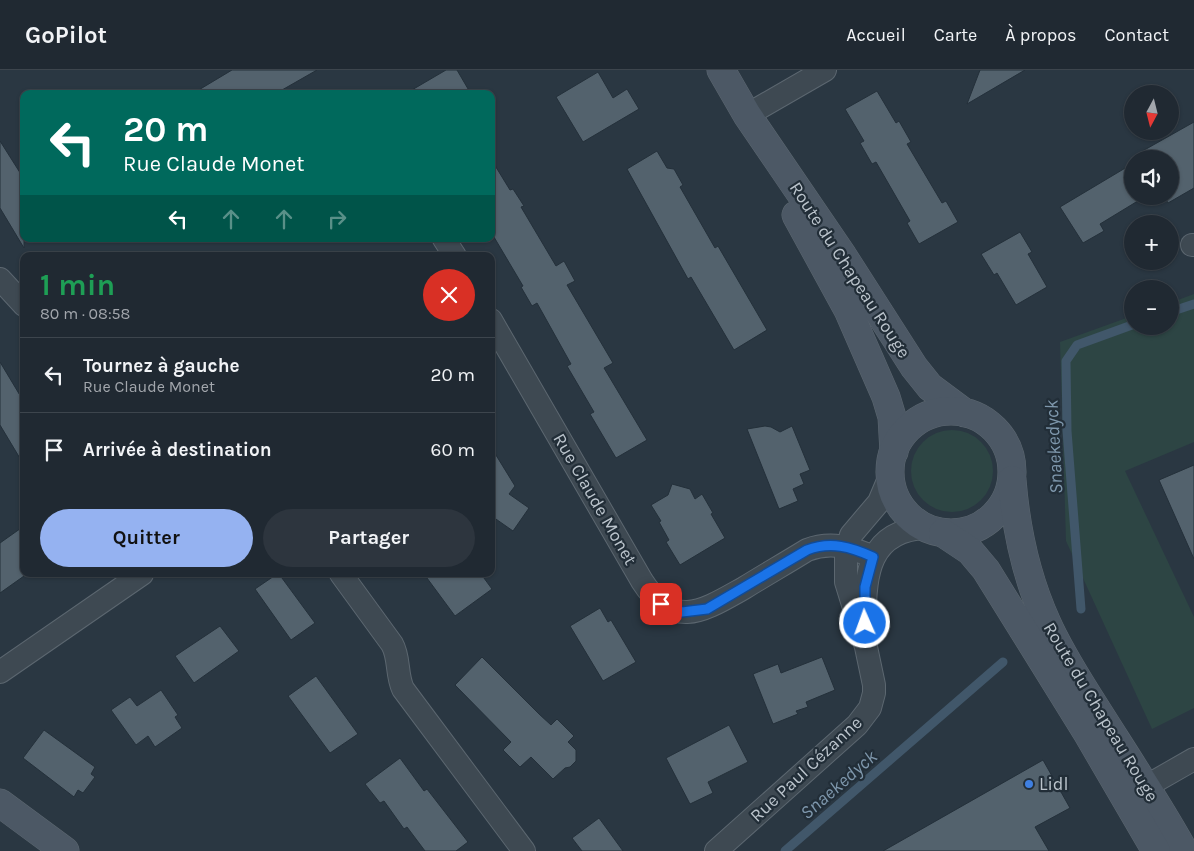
<!DOCTYPE html>
<html lang="fr">
<head>
<meta charset="utf-8">
<style>
  body { margin:0; font-family:Karla,sans-serif; background:#2d353e; color:#f1f3f6; height:100vh; display:flex; flex-direction:column; font-size:19px; white-space:nowrap }
  * { box-sizing:border-box; margin:0 }
  p { font-size:16px; color:#a2a6ac }
  .icon { flex:none; width:28px; height:28px; fill:none; stroke:currentColor; stroke-width:2; stroke-linecap:round; stroke-linejoin:round }
  .map { position:relative; flex:1; overflow:hidden }
  .drawer { position:absolute; left:20px; top:182px; width:475px; height:325px; display:flex; flex-direction:column; background:#202932; border-radius:10px; box-shadow:0 1px 4px #0004,0 0 0 1px #3d454d }
  .drawer>* { flex:none }
  .guide { position:absolute; left:20px; top:20px; width:475px; height:152px; border-radius:10px; box-shadow:0 1px 4px #0004,0 0 0 1px #3d454d; background:#00695c; color:#fff; overflow:hidden }
  .needle { width:32px; rotate:187deg }
  .tools { position:absolute; left:1124px; top:15px; display:grid; gap:10px }
  .tools a { display:grid; place-items:center; width:55px; height:55px; border-radius:50%; background:#202932; box-shadow:0 1px 4px #0004,0 0 0 1px #3d454d; font-size:25px }
  .pin { position:absolute; display:grid; place-items:center; width:42px; height:42px; color:#fff; margin:-21px; border-radius:10px; box-shadow:0 2px 8px #0006 }
  .me { position:absolute; width:55px; margin:-28px; rotate:358deg; stroke-linejoin:round; filter:drop-shadow(0 0 4px #0008) }
  .turn { display:flex; align-items:center; gap:18px; height:105px; padding:0 20px; font-size:22px }
  .turn .icon { width:65px; height:65px; stroke-width:2.5 }
  .turn b { display:block; font-size:35px; line-height:42px }
  .lanes { display:flex; align-items:center; height:48px; padding:0 20px; background:#0003; justify-content:center; gap:25px; direction:ltr }
  .lanes .off { opacity:.35 }
  .round { display:grid; place-items:center; flex:none; width:52px; height:52px; border-radius:26px; background:#2d353e }
  .summary { display:flex; align-items:center; justify-content:space-between; height:85px; padding:0 20px }
  h1 { font-size:30px; font-weight:700; line-height:38px; color:#1e9e55 }
  .button { display:flex; gap:10px; margin-top:auto; padding:10px 20px }
  .button a { flex:1; height:58px; border-radius:30px; background:#95b2f1; color:#111; font-size:20px; font-weight:700; line-height:58px; text-align:center }
  .button a+a { background:#2d353e; color:#f1f3f6 }
  ul { padding:0; list-style:none }
  li { display:flex; align-items:center; gap:15px; height:75px; padding:0 20px; border-top:1px solid #3d454d }
  li div { flex:1 }
  li b { display:block; font-size:19px }
  li em { font-style:normal }
  header { display:flex; align-items:center; gap:30px; box-sizing:border-box; height:70px; padding:0 25px; background:#202932; border-bottom:1px solid #3d454d }
  header strong { font-size:24px }
  nav { display:flex; gap:28px; margin-inline-start:auto; font-size:18px }
  .map>svg:first-child { display:block }
</style>
</head>
<body>
<header>
<strong>GoPilot</strong>
<nav><a>Accueil</a><a>Carte</a><a>À propos</a><a>Contact</a></nav>
</header>
<div class="map">
<svg width="1194" height="781" viewBox="0 0 1194 781">
  <rect width="100%" height="100%" fill="#2a3742"/>
  <g fill="#2d4544">
    <polygon points="1194,224 1194,372 1125,401 1194,547 1194,638 1152,659 1066,471 1060,272 1132,246 1132,256 1170,256 1170,233"/>
    <circle cx="952" cy="401" r="41"/>
  </g>
  <g fill="none" stroke-linecap="round" stroke-linejoin="round">
    <g stroke="#41576a" stroke-width="9">
      <polyline points="1170,242 1194,234"/>
      <polyline points="1081,539 1067,361 1066,291 1077,275 1132,255"/>
      <polyline points="785,781 1003,592"/>
    </g>
  </g>
  <g fill="#53626d" stroke="#24303a">
    <polygon points="232,0 317,0 275,24 192,24"/>
    <polygon points="446,0 457,0 471,24 405,24"/>
    <polygon points="980,0 1025,0 967,34"/>
    <polygon points="598,2 613,28 627,19 639,39 583,72 556,27"/>
    <polygon points="877,21 896,53 899,51 911,72 907,74 942,133 946,131 958,152 919,174 907,153 910,151 876,92 872,94 860,73 864,71 845,39"/>
    <polygon points="1194,52 1194,118 1168,133 1164,126 1170,126 1170,89 1141,89 1139,83"/>
    <polygon points="0,71 24,109 24,178 0,138"/>
    <polygon points="657,81 667,98 674,99 683,115 680,117 715,178 718,176 767,260 734,280 691,207 688,209 627,99"/>
    <polygon points="491,89 510,120 513,119 524,136 521,137 556,196 564,191 575,211 567,215 613,293 604,298 647,370 616,388 590,344 594,342 567,296 571,294 537,233 532,236 521,217 523,216 491,162"/>
    <polygon points="1132,94 1132,126 1146,126 1100,154 1104,161 1083,173 1060,137"/>
    <polygon points="1020,162 1032,182 1028,184 1047,217 1016,235 997,203 994,205 981,184"/>
    <polygon points="0,292 24,332 24,395 0,355"/>
    <polygon points="765,356 771,357 780,362 792,356 810,400 800,404 804,414 793,419 798,431 779,439 747,359"/>
    <polygon points="491,377 515,416 509,424 529,438 513,461 493,447 491,449"/>
    <polygon points="1194,395 1194,489 1159,410"/>
    <polygon points="672,414 690,419 695,429 702,424 713,443 711,444 725,468 680,495 666,472 669,470 659,452 661,451 651,435 668,425"/>
    <polygon points="24,456 24,506 0,523 0,473"/>
    <polygon points="277,504 279,504 315,553 291,570 255,519"/>
    <polygon points="424,504 481,504 492,519 455,546"/>
    <polygon points="600,538 608,552 611,550 636,592 603,611 570,556"/>
    <polygon points="220,556 239,581 194,613 175,586"/>
    <polygon points="482,587 539,644 551,655 557,649 574,666 568,672 576,680 576,691 570,697 565,698 553,709 531,687 520,697 503,680 511,672 455,615"/>
    <polygon points="822,587 835,620 806,632 808,637 796,641 798,644 773,654 753,604 778,594 781,603"/>
    <polygon points="316,606 358,664 330,683 288,626"/>
    <polygon points="161,620 178,645 175,647 182,658 155,677 148,666 136,675 111,640 130,627 137,636"/>
    <polygon points="729,655 748,692 708,712 713,723 690,734 666,688"/>
    <polygon points="44,660 95,697 91,704 95,707 83,723 78,720 74,727 23,688"/>
    <polygon points="400,688 424,721 427,719 468,772 456,781 425,781 407,757 404,759 384,731 380,733 365,714"/>
    <polygon points="1043,690 1070,738 1035,757 1049,781 883,781"/>
    <polygon points="599,748 623,781 582,781 572,768"/>
  </g>
  <g fill="none" stroke-linecap="round" stroke-linejoin="round">
    <defs>
      <g id="street">
        <polyline points="747,45 825,0"/>
        <polyline points="444,169 455,186"/>
        <polyline points="1192,175 1194,175"/>
        <polyline points="0,209 24,235"/>
        <path d="M491,250L642,511C674,561 703,541 744,518C765,505 786,493 807,480C831,471 851,477 873,487"/>
        <path d="M341,504L392,574C400,588 396,604 403,619L524,781"/>
        <path d="M865,551C864,505 869,460 926,458"/>
        <polyline points="0,602 142,504"/>
        <polyline points="1131,725 1194,689"/>
        <polyline points="716,781 857,655 870,638 874,623 874,615 866,577 846,512 846,482 851,465 879,432 890,406"/>
      </g>
      <g id="secondary">
        <polyline points="721,0 747,45 843,186 914,297 930,317 965,343"/>
        <polyline points="796,145 848,240 886,327 892,347 894,382"/>
        <circle cx="951" cy="402" r="61"/>
        <path d="M1012,410C1016,460 1026,507 1047,553C1059,580 1075,605 1090,629C1122,680 1155,729 1184,781"/>
        <polyline points="943,463 970,481 986,500 1086,661 1156,781"/>
        <polyline points="0,733 65,781"/>
      </g>
    </defs>
    <use href="#street" stroke="#5c6770" stroke-width="24"/>
    <use href="#secondary" stroke="#5c6770" stroke-width="29"/>
    <use href="#street" stroke="#3e4952" stroke-width="22"/>
    <use href="#secondary" stroke="#4c5865" stroke-width="28"/>
  </g>
  <g fill="none" stroke-linecap="round" stroke-linejoin="round">
    <defs>
      <path id="route" d="M661,534L682,542L707,539L807,480C831,471 851,477 873,487L865,517V553"/>
    </defs>
    <use href="#route" stroke="#114b97" stroke-width="12"/>
    <use href="#route" stroke="#1a73e8" stroke-width="9"/>
  </g>
  <circle fill="#3f7fe0" stroke="#222e38" stroke-width="2" cx="1029" cy="714" r="5"/>
  <g text-anchor="middle" stroke-width="4.5" stroke-linejoin="round" paint-order="stroke">
    <g font-size="18" fill="#bbc4cc" stroke="#222e38">
      <text transform="translate(850 200) rotate(57)" y="6">Route du Chapeau Rouge</text>
      <text transform="translate(595 429) rotate(60)" y="6">Rue Claude Monet</text>
      <text transform="translate(1101 642) rotate(59)" y="6">Route du Chapeau Rouge</text>
      <text transform="translate(806 699) rotate(-43)" y="6">Rue Paul Cézanne</text>
    </g>
    <g font-size="18" fill="#bbc4cc" stroke="#222e38" text-anchor="start">
      <text x="1039" y="720">Lidl</text>
    </g>
    <g font-size="19" font-style="italic" fill="#7e97ac" stroke="#222e38">
      <text transform="translate(1053 377) rotate(-93)" y="7">Snaekedyck</text>
      <text transform="translate(838 714) rotate(-41)" y="7">Snaekedyck</text>
    </g>
  </g>
</svg>
<div class="tools">
<a><svg class="needle" viewBox="-14 -14 28 28"><path d="M0-13l5 13h-10z" fill="#e53935"/><path d="M0 13l5-13h-10z" fill="#a2a6ac"/></svg></a>
<a><svg class="icon" aria-label="sound" viewBox="0 0 24 24"><path d="M4 9h4l5-4v14l-5-4H4zM17 9q2 3 0 6"/></svg></a>
<a>+</a>
<a>−</a>
</div>
<div class="pin" style="left:661px;top:534px;background:#d93025"><svg class="icon" aria-label="arrive" viewBox="0 0 24 24"><path d="M6 21V4h12l-3 4 3 4H6"/></svg></div>
<svg class="me" style="left:865px;top:553px" viewBox="-20 -20 40 40"><circle r="17" fill="#1a73e8" stroke="#fff" stroke-width="3"/><path d="M0-11L8 9 0 5-8 9z" fill="#fff"/></svg>
<div class="guide">
<div class="turn"><svg class="icon" aria-label="left" viewBox="0 0 24 24"><path d="M17 20v-9H6M10 6l-5 5 5 5"/></svg><div><b>20 m</b>Rue Claude Monet</div></div>
<div class="lanes"><svg class="icon" aria-label="left" viewBox="0 0 24 24"><path d="M17 20v-9H6M10 6l-5 5 5 5"/></svg><svg class="icon off" aria-label="ahead" viewBox="0 0 24 24"><path d="M12 20V5M6 11l6-6 6 6"/></svg><svg class="icon off" aria-label="ahead" viewBox="0 0 24 24"><path d="M12 20V5M6 11l6-6 6 6"/></svg><svg class="icon off" aria-label="right" viewBox="0 0 24 24"><path d="M7 20v-9h11M14 6l5 5-5 5"/></svg></div>
</div>
<section class="drawer">
<div class="summary"><div><h1>1 min</h1><p>80 m · 08:58</p></div><a class="round" style="background:#d93025;color:#fff"><svg class="icon" aria-label="close" viewBox="0 0 24 24"><path d="M6 6l12 12M18 6L6 18"/></svg></a></div>
<ul>
<li><svg class="icon" aria-label="left" viewBox="0 0 24 24"><path d="M17 20v-9H6M10 6l-5 5 5 5"/></svg><div><b>Tournez à gauche</b><p>Rue Claude Monet</p></div><em>20 m</em></li>
<li><svg class="icon" aria-label="arrive" viewBox="0 0 24 24"><path d="M6 21V4h12l-3 4 3 4H6"/></svg><div><b>Arrivée à destination</b></div><em>60 m</em></li>
</ul>
<div class="button"><a>Quitter</a><a>Partager</a></div>
</section>
</div>
</body>
</html>
